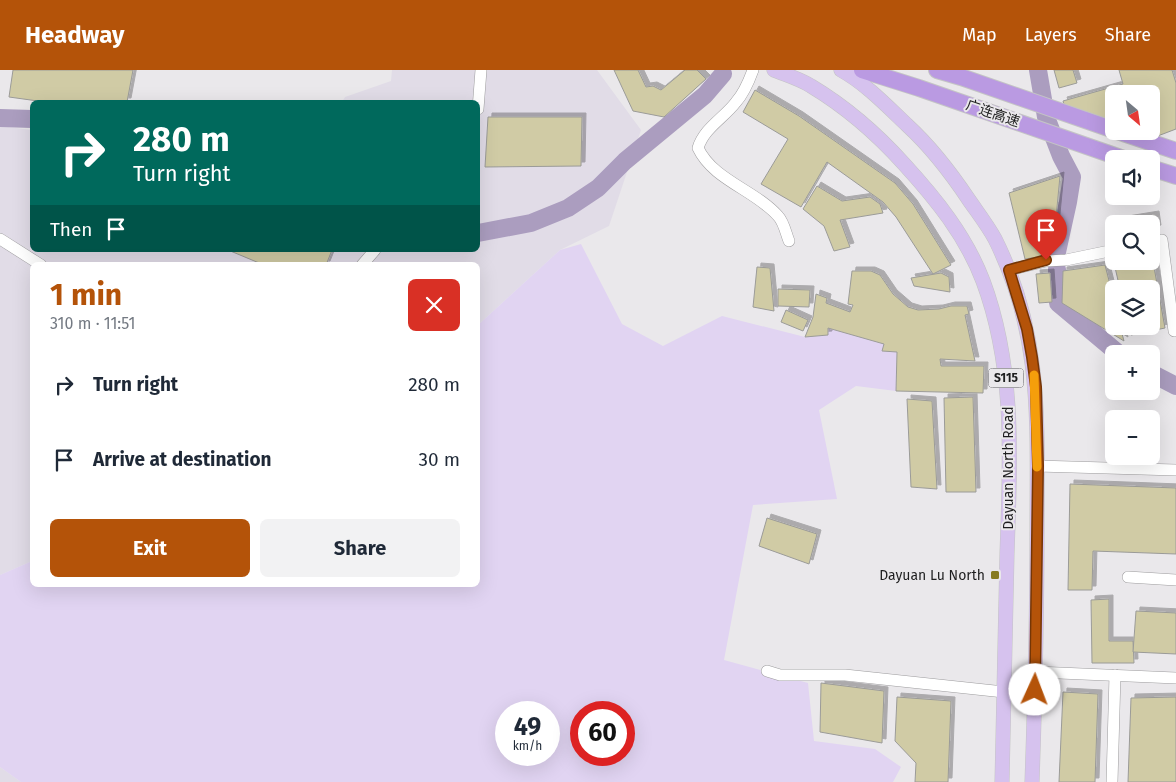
<!DOCTYPE html>
<html lang="en">
<head>
<meta charset="utf-8">
<style>
  body { margin:0; font-family:"Fira Sans","Noto Sans SC",sans-serif; background:#f2f2f3; color:#1f2937; height:100vh; display:flex; flex-direction:column; font-size:19px; white-space:nowrap }
  * { box-sizing:border-box; margin:0 }
  p { font-size:16px; color:#747a83 }
  .icon { flex:none; width:28px; height:28px; fill:none; stroke:currentColor; stroke-width:2; stroke-linecap:round; stroke-linejoin:round }
  .map { position:relative; flex:1; overflow:hidden }
  .side { position:absolute; left:30px; top:192px; width:450px; height:325px; display:flex; flex-direction:column; background:#fff; border-radius:8px; box-shadow:0 5px 20px #0002 }
  .side>* { flex:none }
  .top-card { position:absolute; left:30px; top:30px; width:450px; height:152px; border-radius:8px; box-shadow:0 5px 20px #0002; background:#00695c; color:#fff; overflow:hidden }
  .needle { width:32px; rotate:151deg }
  .buttons { position:absolute; left:1105px; top:15px; display:grid; gap:10px }
  .buttons a { display:grid; place-items:center; width:55px; height:55px; border-radius:8px; background:#fff; box-shadow:0 5px 20px #0002; font-size:25px }
  .speed { position:absolute; left:495px; top:631px; display:flex; gap:10px; font-size:25px; font-weight:700; text-align:center }
  .speed>* { display:grid; place-content:center; width:65px; height:65px; border-radius:50%; background:#fff; box-shadow:0 5px 20px #0002; line-height:1 }
  .speed small { font-size:12px; font-weight:400 }
  .speed .limit { border:8px solid #d22; background:#fff; color:#111 }
  .pin { position:absolute; display:grid; place-items:center; width:42px; height:42px; color:#fff; margin:-51px -21px; border-radius:50% 50% 50% 0; rotate:-45deg; box-shadow:0 0 5px #0007 }
  .pin .icon { rotate:45deg }
  .me { position:absolute; width:55px; margin:-28px; rotate:2deg; stroke-linejoin:round; filter:drop-shadow(0 0 4px #0008) }
  .turn { display:flex; align-items:center; gap:18px; height:105px; padding:0 20px; font-size:22px }
  .turn .icon { width:65px; height:65px; stroke-width:2.5 }
  .turn b { display:block; font-size:35px; line-height:42px }
  .then { display:flex; align-items:center; height:48px; padding:0 20px; background:#0003; gap:10px; font-size:19px }
  .round { display:grid; place-items:center; flex:none; width:52px; height:52px; border-radius:8px; background:#f2f2f3 }
  .head { display:flex; align-items:center; justify-content:space-between; height:85px; padding:0 20px }
  h1 { font-size:30px; font-weight:700; line-height:38px; color:#b45309 }
  .primary-button { display:flex; gap:10px; margin-top:auto; padding:10px 20px }
  .primary-button a { flex:1; height:58px; border-radius:8px; background:#b45309; color:#fff; font-size:20px; font-weight:700; line-height:58px; text-align:center }
  .primary-button a+a { background:#f2f2f3; color:#1f2937 }
  ul { padding:0; list-style:none }
  li { display:flex; align-items:center; gap:15px; height:75px; padding:0 20px }
  li div { flex:1 }
  li b { display:block; font-size:19px }
  li em { font-style:normal }
  header { display:flex; align-items:center; gap:30px; box-sizing:border-box; height:70px; padding:0 25px; background:#b45309; color:#fff }
  header strong { font-size:24px }
  nav { display:flex; gap:28px; margin-inline-start:auto; font-size:18px }
  .map>svg:first-child { display:block }
</style>
</head>
<body>
<header>
<strong>Headway</strong>
<nav><a>Map</a><a>Layers</a><a>Share</a></nav>
</header>
<div class="map">
<svg width="1176" height="712" viewBox="0 0 1176 712">
  <defs>
    <filter id="shadow"><feDropShadow dx="4" dy="-4" stdDeviation="0" flood-color="#0004"/></filter>
  </defs>
  <rect width="100%" height="100%" fill="#eae8eb"/>
  <g fill="#e1dce7">
    <polygon points="392,0 597,0 641,60 609,156 560,180 478,255 478,195 32,195 32,491 0,505 0,56 32,60 32,180 478,180 478,32 342,32 345,27 391,11"/>
    <polygon points="0,697 21,712 0,712"/>
  </g>
  <path fill="#e1d4f2" fill-rule="evenodd" d="M581,174L622,254L663,276L722,246L805,267L828,265V258L884,274L883,281L897,282L896,321L856,316L819,340L837,429L753,435L724,590L808,613L814,671L875,679L901,697L893,712H21L0,697V505L32,491V515H478V255L560,180ZM506,642H549V685H506ZM581,642H624V685H581Z"/>
  <g fill="none" stroke-linecap="round" stroke-linejoin="round">
    <g stroke="#ab9dbf" stroke-width="18">
      <polyline points="1038,0 1046,47 1061,86 1072,107 1068,132 1057,182"/>
      <polyline points="0,48 32,49"/>
      <polyline points="478,163 531,153 568,138 598,118 625,91 705,25 723,4"/>
      <polyline points="1057,199 1058,233 1119,284"/>
      <polyline points="1151,303 1176,316"/>
    </g>
  </g>
  <g fill="#d0cba5" stroke="#9b9b98" fill-rule="evenodd" filter="url(#shadow)">
    <polygon points="13,0 133,0 127,32 45,32 9,27"/>
    <polygon points="614,0 638,0 646,17 653,16 661,20 685,0 697,0 706,9 664,47 633,41"/>
    <polygon points="1054,0 1073,0 1077,13 1059,18"/>
    <path d="M1119,0H1172L1176,13V59L1134,75L1070,53L1063,31L1123,14ZM1114,24H1151V61H1114Z"/>
    <polygon points="755,20 799,46 895,113 913,134 951,195 933,204 896,147 883,132 827,92 801,137 761,114 788,69 743,42"/>
    <polygon points="488,47 582,47 581,96 485,97"/>
    <polygon points="1060,106 1055,158 1044,186 1025,189 1009,123"/>
    <polygon points="817,116 842,131 870,127 880,134 883,143 840,150 850,177 834,181 824,156 803,139"/>
    <polygon points="1155,145 1157,159 1151,160 1151,154 1118,154 1118,151"/>
    <polygon points="228,180 332,180 326,195 264,195"/>
    <polygon points="1152,186 1165,258 1131,265 1129,256 1151,256 1151,219 1120,219 1114,193 1151,191"/>
    <polygon points="1105,195 1114,230 1114,256 1120,256 1124,271 1062,233 1063,201"/>
    <polygon points="757,197 770,198 774,241 753,237"/>
    <polygon points="852,201 871,201 880,205 893,224 908,237 918,240 939,239 951,236 967,236 969,244 965,245 975,291 940,289 941,296 984,296 983,323 896,321 897,282 882,281 884,274 828,258 828,265 805,267 813,247 816,224 827,228 826,233 850,242 853,235 848,234"/>
    <polygon points="941,203 949,207 950,222 914,216 911,208"/>
    <polygon points="1050,203 1052,232 1039,233 1036,204"/>
    <polygon points="778,219 810,220 809,237 778,236"/>
    <polygon points="786,240 808,250 803,261 781,252"/>
    <polygon points="973,327 976,422 946,422 944,328"/>
    <polygon points="907,329 932,331 937,419 911,417"/>
    <polygon points="1070,414 1176,418 1176,484 1093,481 1092,520 1068,520"/>
    <polygon points="767,448 817,464 809,494 759,476"/>
    <polygon points="1109,529 1109,571 1133,571 1134,593 1092,593 1091,530"/>
    <polygon points="1136,541 1176,543 1176,584 1133,582"/>
    <polygon points="821,613 884,621 882,673 820,662"/>
    <polygon points="1063,622 1098,624 1095,712 1059,712"/>
    <polygon points="897,627 951,631 948,712 915,712 916,693 895,671"/>
    <polygon points="1176,627 1176,712 1128,712 1131,628"/>
  </g>
  <g fill="none" stroke-linecap="round" stroke-linejoin="round">
    <defs>
      <g id="minor">
        <path d="M753,0C749,11 744,23 736,32C724,48 704,58 698,78C713,110 755,120 778,146C784,152 786,164 789,171"/>
        <polyline points="478,39 481,0"/>
        <polyline points="0,169 41,195"/>
        <polyline points="1151,172 1162,170 1174,261"/>
        <polyline points="362,195 375,180"/>
        <polyline points="1009,200 1046,191 1066,190 1114,180"/>
        <polyline points="1037,396 1176,400"/>
        <polyline points="1128,507 1176,510"/>
        <polyline points="767,601 780,605 845,605 1004,622"/>
        <polyline points="1036,602 1176,608"/>
        <polyline points="1112,712 1115,605"/>
      </g>
      <g id="major">
        <path d="M774,0C786,5 800,9 811,16C846,37 877,64 904,94C936,129 966,166 983,211C1016,299 1010,393 1007,484C1005,560 1004,636 1002,712"/>
        <path d="M841,0C865,13 887,36 907,55C931,77 951,103 969,130C978,143 988,156 995,169C1043,265 1037,354 1037,457C1037,542 1035,627 1032,712"/>
      </g>
      <g id="highway">
        <polyline points="862,0 919,18 1124,89"/>
        <polyline points="937,0 961,7 1114,60"/>
        <polyline points="1117,61 1176,81"/>
        <polyline points="1151,98 1176,106"/>
      </g>
    </defs>
    <use href="#minor" stroke="#9d9c9e" stroke-width="12"/>
    <use href="#major" stroke="#c4c4c5" stroke-width="15"/>
    <use href="#highway" stroke="#c4c4c5" stroke-width="18"/>
    <use href="#minor" stroke="#fff" stroke-width="11"/>
    <use href="#major" stroke="#d6c2ee" stroke-width="14"/>
    <use href="#highway" stroke="#ba9ae2" stroke-width="16"/>
  </g>
  <g fill="none" stroke-linecap="round" stroke-linejoin="round">
    <defs>
      <polyline id="route" points="1035,620 1038,396 1036,317 1032,287 1027,259 1009,200 1046,190"/>
    </defs>
    <use href="#route" stroke="#753606" stroke-width="12"/>
    <use href="#route" stroke="#b45309" stroke-width="9"/>
    <polyline stroke="#f59e0b" stroke-width="9" points="1034,305 1037,397"/>
  </g>
  <rect fill="#877b20" stroke="#eae8eb" stroke-width="2" x="990" y="500" width="10" height="10" rx="2.5"/>
  <g text-anchor="middle" stroke-width="4" stroke-linejoin="round" paint-order="stroke">
    <rect fill="#eae8eb" stroke="#5b5b5c" stroke-width="1" x="988.5" y="298.5" width="35" height="19" rx="4"/>
    <g font-size="12" font-weight="bold" fill="#1e1e1f">
      <text x="1006" y="312">S115</text>
    </g>
    <g font-size="14" fill="#1e1e1f" stroke="#eae8eb">
      <text transform="translate(993 43) rotate(19)" y="5">广连高速</text>
      <text transform="translate(1008 398) rotate(-90)" y="5">Dayuan North Road</text>
    </g>
    <g font-size="14" fill="#1e1e1f" stroke="#eae8eb" text-anchor="end">
      <text x="985" y="510">Dayuan Lu North</text>
    </g>
  </g>
</svg>
<div class="buttons">
<a><svg class="needle" viewBox="-14 -14 28 28"><path d="M0-13l5 13h-10z" fill="#e53935"/><path d="M0 13l5-13h-10z" fill="#747a83"/></svg></a>
<a><svg class="icon" aria-label="sound" viewBox="0 0 24 24"><path d="M4 9h4l5-4v14l-5-4H4zM17 9q2 3 0 6"/></svg></a>
<a><svg class="icon" aria-label="search" viewBox="0 0 24 24"><circle cx="10" cy="10" r="6"/><path d="M15 15l6 6"/></svg></a>
<a><svg class="icon" aria-label="layers" viewBox="0 0 24 24"><path d="M12 4l9 5-9 5-9-5zM3 14l9 5 9-5"/></svg></a>
<a>+</a>
<a>−</a>
</div>
<div class="speed"><div>49<small>km/h</small></div><div class="limit">60</div></div>
<div class="pin" style="left:1046px;top:190px;background:#d93025"><svg class="icon" aria-label="arrive" viewBox="0 0 24 24"><path d="M6 21V4h12l-3 4 3 4H6"/></svg></div>
<svg class="me" style="left:1035px;top:620px" viewBox="-20 -20 40 40"><circle r="19" fill="#fff"/><path d="M0-13L10 11 0 6-10 11z" fill="#b45309"/></svg>
<div class="top-card">
<div class="turn"><svg class="icon" aria-label="right" viewBox="0 0 24 24"><path d="M7 20v-9h11M14 6l5 5-5 5"/></svg><div><b>280 m</b>Turn right</div></div>
<div class="then">Then<svg class="icon" aria-label="arrive" viewBox="0 0 24 24"><path d="M6 21V4h12l-3 4 3 4H6"/></svg></div>
</div>
<section class="side">
<div class="head"><div><h1>1 min</h1><p>310 m · 11:51</p></div><a class="round" style="background:#d93025;color:#fff"><svg class="icon" aria-label="close" viewBox="0 0 24 24"><path d="M6 6l12 12M18 6L6 18"/></svg></a></div>
<ul>
<li><svg class="icon" aria-label="right" viewBox="0 0 24 24"><path d="M7 20v-9h11M14 6l5 5-5 5"/></svg><div><b>Turn right</b></div><em>280 m</em></li>
<li><svg class="icon" aria-label="arrive" viewBox="0 0 24 24"><path d="M6 21V4h12l-3 4 3 4H6"/></svg><div><b>Arrive at destination</b></div><em>30 m</em></li>
</ul>
<div class="primary-button"><a>Exit</a><a>Share</a></div>
</section>
</div>
</body>
</html>
